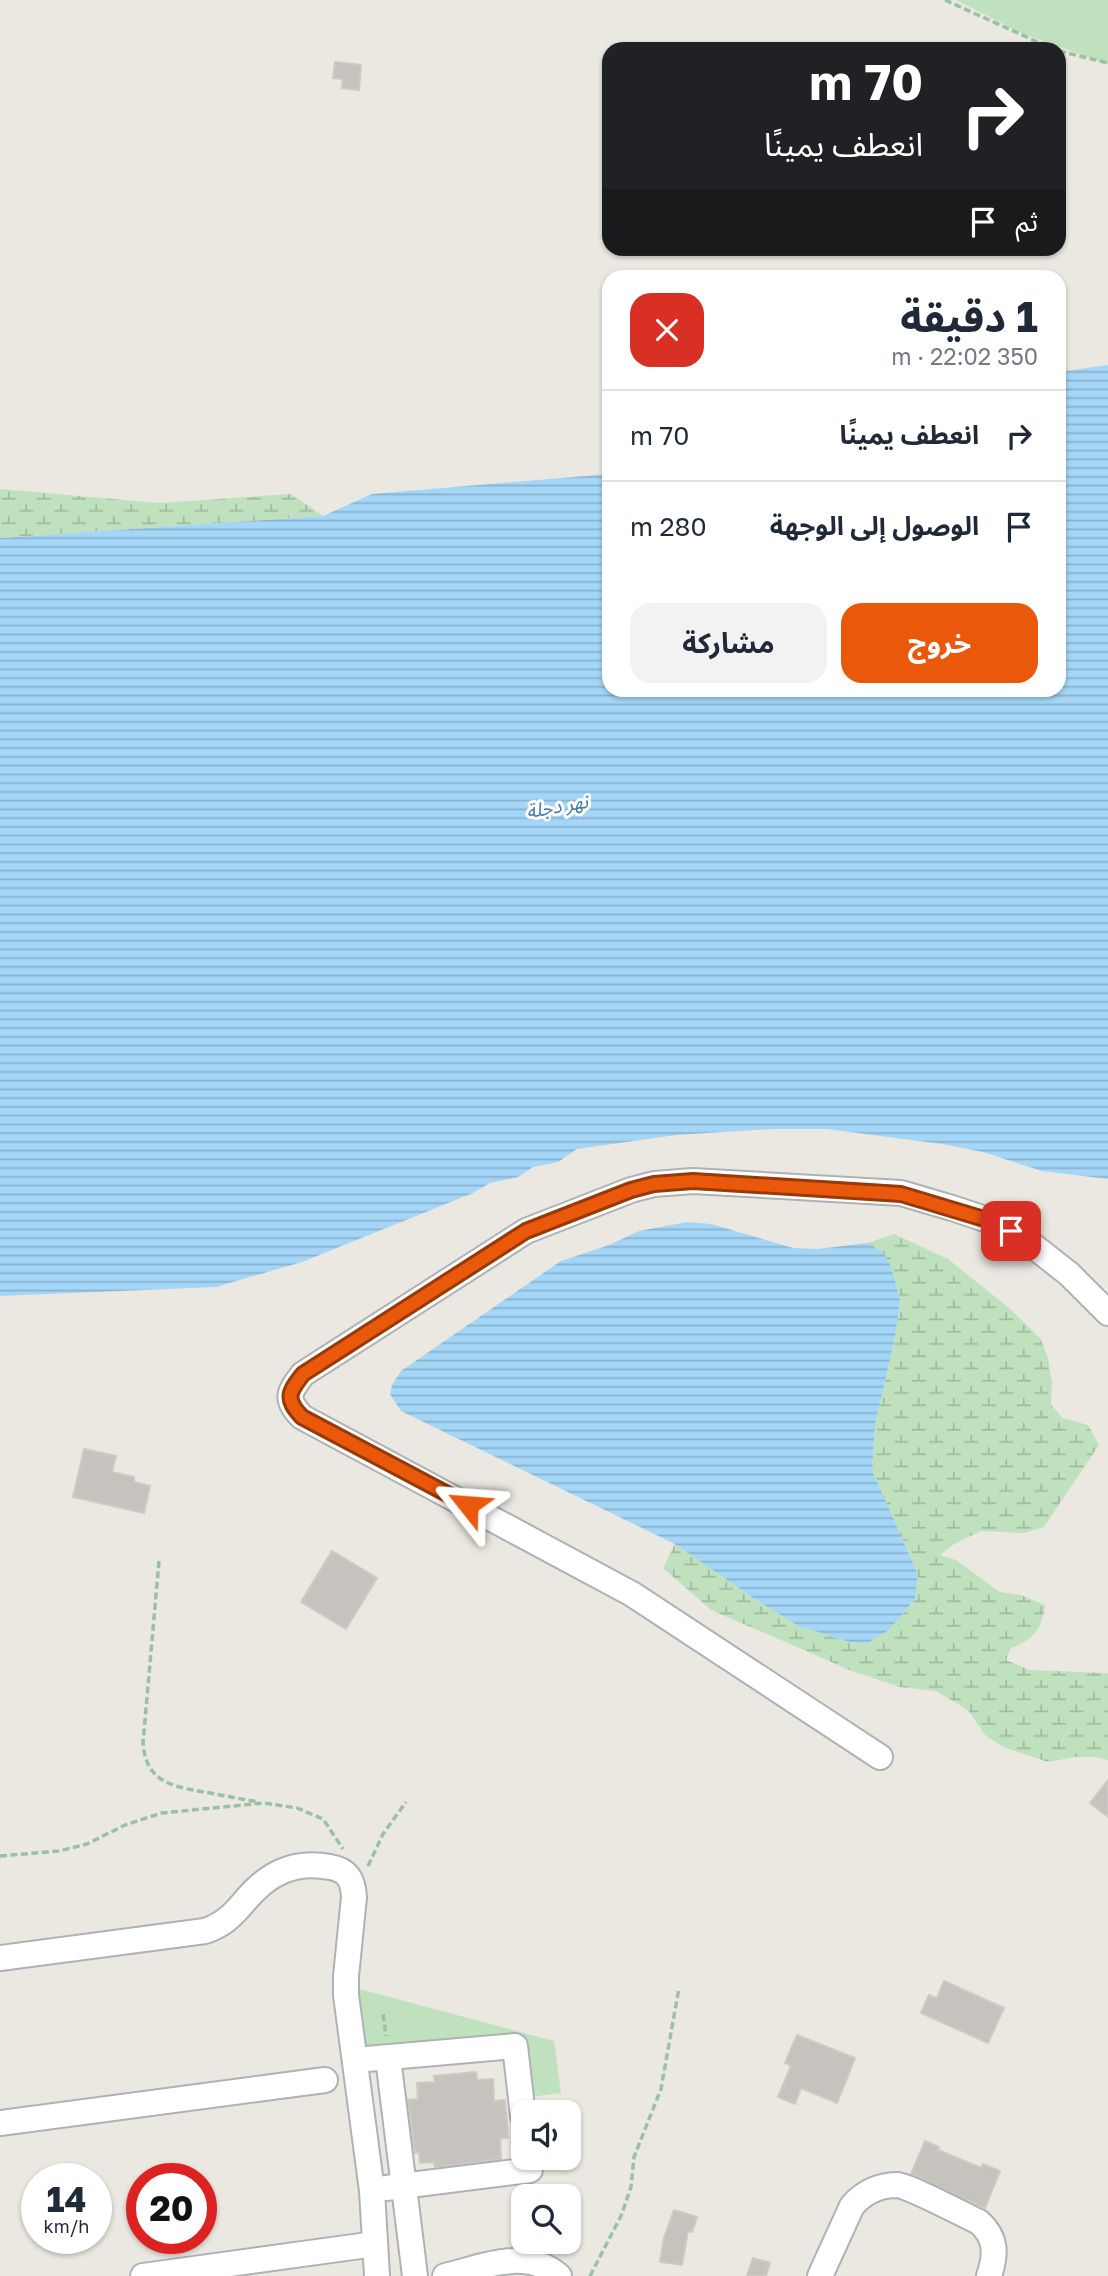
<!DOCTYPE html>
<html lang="ar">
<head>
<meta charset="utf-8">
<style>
  body { margin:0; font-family:"Golos Text","Noto Sans Arabic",sans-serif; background:#f2f2f3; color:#1f2937; direction:rtl; height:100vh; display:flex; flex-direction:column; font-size:26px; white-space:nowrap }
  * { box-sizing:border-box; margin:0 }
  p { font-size:23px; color:#747a83 }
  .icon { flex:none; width:38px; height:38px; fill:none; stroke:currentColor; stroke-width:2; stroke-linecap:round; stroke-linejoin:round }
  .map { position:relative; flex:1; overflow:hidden; direction:ltr }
  .side { position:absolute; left:602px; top:270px; width:464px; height:427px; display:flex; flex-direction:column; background:#fff; border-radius:21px; box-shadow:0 2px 5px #0004; direction:rtl }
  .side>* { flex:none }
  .guide { position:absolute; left:602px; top:42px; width:464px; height:214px; border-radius:21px; box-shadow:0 2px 5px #0004; direction:rtl; background:#202124; color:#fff; overflow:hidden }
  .fabs { position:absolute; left:511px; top:2100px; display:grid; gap:14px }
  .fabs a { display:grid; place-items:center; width:70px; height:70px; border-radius:14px; background:#fff; box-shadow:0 2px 5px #0004; font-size:35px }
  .speed { position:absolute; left:21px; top:2163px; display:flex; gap:14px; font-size:35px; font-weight:700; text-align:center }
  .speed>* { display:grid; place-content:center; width:91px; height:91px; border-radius:50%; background:#fff; box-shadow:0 2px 5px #0004; line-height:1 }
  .speed small { font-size:18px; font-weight:400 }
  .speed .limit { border:10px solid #d22; background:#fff; color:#111 }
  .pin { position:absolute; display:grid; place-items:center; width:60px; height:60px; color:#fff; margin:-30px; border-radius:14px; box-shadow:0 4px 10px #0006 }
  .me { position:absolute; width:77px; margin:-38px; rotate:298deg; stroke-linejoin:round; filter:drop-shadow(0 0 5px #0008) }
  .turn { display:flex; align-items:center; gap:24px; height:147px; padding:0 28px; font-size:32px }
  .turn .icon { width:91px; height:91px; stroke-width:2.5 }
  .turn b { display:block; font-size:49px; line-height:60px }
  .then { display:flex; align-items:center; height:66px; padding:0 28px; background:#0003; gap:14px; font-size:26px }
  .round { display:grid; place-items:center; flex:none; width:74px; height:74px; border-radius:21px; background:#f2f2f3 }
  .overview { display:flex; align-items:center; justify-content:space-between; height:119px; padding:0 28px }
  h1 { font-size:42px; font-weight:700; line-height:52px }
  .primary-button { display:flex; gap:14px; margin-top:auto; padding:14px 28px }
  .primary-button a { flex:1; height:80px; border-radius:21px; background:#ea580c; color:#fff; font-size:28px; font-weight:700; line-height:80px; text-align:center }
  .primary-button a+a { background:#f2f2f3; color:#1f2937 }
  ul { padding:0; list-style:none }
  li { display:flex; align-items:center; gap:21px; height:91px; padding:0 28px; border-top:2px solid #e0e1e3 }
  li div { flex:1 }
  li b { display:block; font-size:26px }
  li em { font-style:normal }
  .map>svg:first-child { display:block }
</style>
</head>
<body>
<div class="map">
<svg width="1108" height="2276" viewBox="0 0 1108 2276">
  <defs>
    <pattern id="wetland-marsh" width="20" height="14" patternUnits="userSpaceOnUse" patternTransform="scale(1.75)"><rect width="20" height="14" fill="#c0e1be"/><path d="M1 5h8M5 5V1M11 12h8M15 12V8" fill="none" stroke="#9fba9e"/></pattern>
    <pattern id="water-rules" width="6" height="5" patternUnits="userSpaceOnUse" patternTransform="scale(1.75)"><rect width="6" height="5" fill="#a4d6f8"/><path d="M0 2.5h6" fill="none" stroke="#89b1cc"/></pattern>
  </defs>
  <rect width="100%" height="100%" fill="#ebe8e1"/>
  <g fill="#c0e1be">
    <polygon points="956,0 1108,0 1108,64 1021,33"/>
    <polygon points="337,1983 554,2041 561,2093 530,2097 509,2036 340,2056"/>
  </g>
  <g fill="url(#wetland-marsh)">
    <polygon points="0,489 159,503 291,494 323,516 0,538"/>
    <path d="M894,1234L948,1259L1009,1308L1040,1338L1048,1358L1052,1383L1051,1404L1062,1418L1088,1425L1099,1445L1044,1527L1024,1533L981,1531L954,1544L940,1555L956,1560L1000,1592L1021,1595L1045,1605C1043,1627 1033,1641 1011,1648L1006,1660L1030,1670L1108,1673V1760L1096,1757H1076L1048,1762L1003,1747L985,1735L968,1710L936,1691L900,1687L852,1671L711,1610L663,1568L675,1544L759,1602L799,1626L850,1642L866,1644L889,1630L915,1599L918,1575L872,1470L875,1425L895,1337L900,1300L882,1251L867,1243Z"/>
  </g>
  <g fill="url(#water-rules)">
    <polygon points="1108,365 1108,1179 1042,1171 983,1152 942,1144 827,1129 774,1129 676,1135 577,1149 558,1162 533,1167 518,1177 490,1183 473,1193 302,1262 216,1287 0,1296 0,538 323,516 372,494 609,474 609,690 1059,690 1059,372"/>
    <polygon points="687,1222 711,1224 793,1248 818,1249 867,1243 882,1251 891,1267 900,1300 895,1337 875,1425 872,1470 918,1575 915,1599 889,1630 866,1644 850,1642 799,1626 759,1602 675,1544 401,1411 390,1394 392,1385 401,1371 561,1261 609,1245 639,1231"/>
  </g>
  <g fill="#c6c3be" stroke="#cfcac0" stroke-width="2">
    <polygon points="335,62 361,65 359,90 342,88 343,79 333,78"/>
    <polygon points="84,1449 116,1456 112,1472 134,1477 134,1482 150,1486 144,1513 73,1497"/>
    <polygon points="332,1551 377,1578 346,1629 301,1602"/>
    <polygon points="1108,1780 1108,1817 1090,1803"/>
    <polygon points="944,1981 1004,2008 988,2043 921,2013 929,1995 937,1998"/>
    <polygon points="797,2035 855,2058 837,2103 801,2088 795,2104 778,2097 791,2066 785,2063"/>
    <polygon points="476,2072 477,2080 493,2079 494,2101 505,2100 508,2138 500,2138 501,2159 435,2167 434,2162 420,2163 419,2152 415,2153 408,2100 418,2099 417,2083 435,2082 434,2076"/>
    <polygon points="925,2141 939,2147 938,2150 981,2168 983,2164 1000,2171 985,2208 911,2174"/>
    <polygon points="674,2210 697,2217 692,2232 688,2231 682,2265 660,2262 664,2238"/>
    <polygon points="753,2258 770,2263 766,2276 747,2276"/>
  </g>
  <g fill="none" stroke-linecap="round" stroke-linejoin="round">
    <defs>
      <g id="minor">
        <path d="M880,1757L632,1594L302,1417C285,1399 288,1393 303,1374L526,1231L631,1190L654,1184L693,1181L901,1193L952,1208L994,1222L1027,1241L1069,1274L1108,1313"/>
        <path d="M0,1958L205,1931C223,1925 232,1916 244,1902C267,1874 293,1860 330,1867C348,1870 353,1880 354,1897L346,1976V1995L372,2191L377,2276"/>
        <polyline points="388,2058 415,2276"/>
        <polyline points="355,2060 515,2046 523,2116"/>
        <polyline points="0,2123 325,2080"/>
        <polyline points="386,2188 530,2170 528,2158"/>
        <polyline points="143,2276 375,2244"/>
        <path d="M445,2276C483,2267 525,2247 559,2276"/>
        <path d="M820,2276L852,2206C863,2193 879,2185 897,2185C909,2186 964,2215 979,2222C997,2238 996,2255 989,2276"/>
      </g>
    </defs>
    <use href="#minor" stroke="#aeb2b5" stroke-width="28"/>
    <g stroke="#99c2a2" stroke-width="3.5" stroke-dasharray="7 3.5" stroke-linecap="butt">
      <polyline points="945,0 1053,49"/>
      <polyline points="1059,51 1108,63"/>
      <path d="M159,1561L143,1743C146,1782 171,1786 204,1792C222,1795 240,1799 258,1802"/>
      <polyline points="0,1856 59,1851 87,1844 125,1825 162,1813 263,1803 297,1808 323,1819 343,1849"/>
      <polyline points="368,1866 383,1834 406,1802"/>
      <polyline points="383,2014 386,2036"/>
      <polyline points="590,2276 621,2216 631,2187 634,2157 661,2089 679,1988"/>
    </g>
    <use href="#minor" stroke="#fff" stroke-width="24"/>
  </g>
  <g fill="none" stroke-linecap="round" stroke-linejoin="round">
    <defs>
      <path id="route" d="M468,1505L302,1417C285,1399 288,1393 303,1374L526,1231L631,1190L654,1184L693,1181L901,1194L994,1222L1011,1231"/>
    </defs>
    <use href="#route" stroke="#983908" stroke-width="18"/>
    <use href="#route" stroke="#ea580c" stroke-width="12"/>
  </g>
  <g text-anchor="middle" stroke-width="6" stroke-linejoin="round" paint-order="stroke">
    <g font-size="19" font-style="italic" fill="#4378a8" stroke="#fff">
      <text transform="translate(557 806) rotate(-10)" y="7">نهر دجلة</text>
    </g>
  </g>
</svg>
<div class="fabs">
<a><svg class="icon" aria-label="sound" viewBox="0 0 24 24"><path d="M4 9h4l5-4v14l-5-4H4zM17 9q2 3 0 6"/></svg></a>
<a><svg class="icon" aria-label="search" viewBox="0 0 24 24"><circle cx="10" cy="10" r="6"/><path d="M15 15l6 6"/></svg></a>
</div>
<div class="speed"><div>14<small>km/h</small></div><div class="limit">20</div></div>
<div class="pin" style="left:1011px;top:1231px;background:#d93025"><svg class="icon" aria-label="arrive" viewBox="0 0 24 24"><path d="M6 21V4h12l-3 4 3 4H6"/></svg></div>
<svg class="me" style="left:468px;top:1505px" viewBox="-20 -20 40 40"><path d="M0-17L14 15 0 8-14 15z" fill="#ea580c" stroke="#fff" stroke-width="4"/></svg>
<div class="guide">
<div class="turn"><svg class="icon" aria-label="right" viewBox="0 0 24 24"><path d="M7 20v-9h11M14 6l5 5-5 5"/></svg><div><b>70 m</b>انعطف يمينًا</div></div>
<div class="then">ثم<svg class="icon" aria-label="arrive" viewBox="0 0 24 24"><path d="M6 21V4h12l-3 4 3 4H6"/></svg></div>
</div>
<section class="side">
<div class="overview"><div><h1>1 دقيقة</h1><p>350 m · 22:02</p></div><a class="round" style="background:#d93025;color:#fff"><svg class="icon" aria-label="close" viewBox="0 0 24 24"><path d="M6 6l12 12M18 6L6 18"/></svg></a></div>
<ul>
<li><svg class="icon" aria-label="right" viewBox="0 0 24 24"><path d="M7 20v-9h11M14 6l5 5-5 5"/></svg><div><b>انعطف يمينًا</b></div><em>70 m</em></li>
<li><svg class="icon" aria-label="arrive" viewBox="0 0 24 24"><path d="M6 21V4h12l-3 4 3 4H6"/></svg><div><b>الوصول إلى الوجهة</b></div><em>280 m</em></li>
</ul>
<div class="primary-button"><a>خروج</a><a>مشاركة</a></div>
</section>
</div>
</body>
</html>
